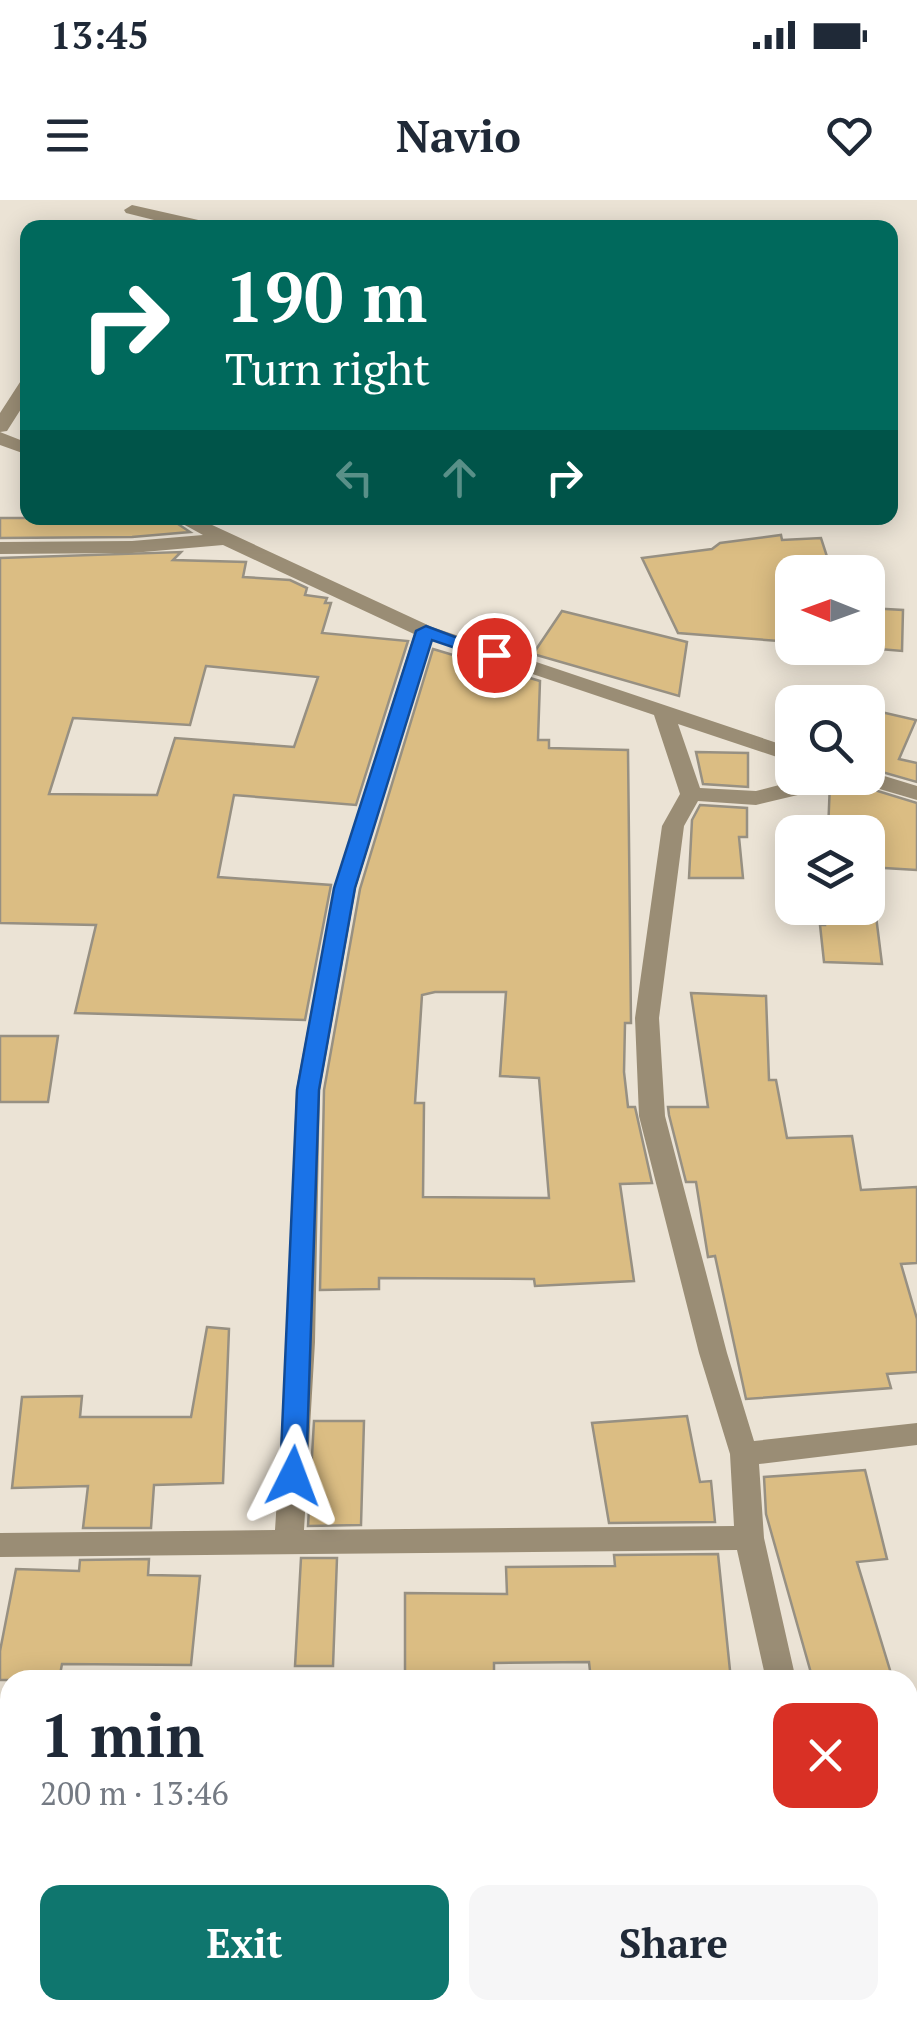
<!DOCTYPE html>
<html lang="en">
<head>
<meta charset="utf-8">
<style>
  body { margin:0; font-family:"PT Serif",serif; background:#f6f6f7; color:#1f2937; height:100vh; display:flex; flex-direction:column; font-size:38px; white-space:nowrap }
  * { box-sizing:border-box; margin:0 }
  p { font-size:32px; color:#747a83 }
  .icon { flex:none; width:55px; height:55px; fill:none; stroke:currentColor; stroke-width:2; stroke-linecap:round; stroke-linejoin:round }
  .map { position:relative; flex:1; overflow:hidden }
  .sheet { position:absolute; left:0px; top:1470px; width:918px; height:350px; display:flex; flex-direction:column; background:#fff; border-radius:30px 30px 0 0; box-shadow:0 5px 25px #0003 }
  .sheet>* { flex:none }
  .hud { position:absolute; left:20px; top:20px; width:878px; height:305px; border-radius:20px; box-shadow:0 5px 25px #0003; background:#00695c; color:#fff; overflow:hidden }
  .needle { width:65px; rotate:271deg }
  .fabs { position:absolute; left:775px; top:355px; display:grid; gap:20px }
  .fabs a { display:grid; place-items:center; width:110px; height:110px; border-radius:20px; background:#fff; box-shadow:0 5px 25px #0003; font-size:50px }
  .pin { position:absolute; display:grid; place-items:center; width:85px; height:85px; color:#fff; margin:-42px; border:5px solid #fff; border-radius:50%; box-shadow:0 2px 10px #0007 }
  .me { position:absolute; width:110px; margin:-55px; rotate:3deg; stroke-linejoin:round; filter:drop-shadow(0 0 8px #0008) }
  .turn { display:flex; align-items:center; gap:35px; height:210px; padding:0 40px; font-size:45px }
  .turn .icon { width:130px; height:130px; stroke-width:2.5 }
  .turn b { display:block; font-size:70px; line-height:85px }
  .lanes { display:flex; align-items:center; height:95px; padding:0 40px; background:#0003; justify-content:center; gap:50px; direction:ltr }
  .lanes .off { opacity:.35 }
  .round { display:grid; place-items:center; flex:none; width:105px; height:105px; border-radius:20px; background:#f6f6f7 }
  .headline { display:flex; align-items:center; justify-content:space-between; height:170px; padding:0 40px }
  h1 { font-size:60px; font-weight:600; line-height:75px }
  .cta { display:flex; gap:20px; margin-top:auto; padding:20px 40px }
  .cta a { flex:1; height:115px; border-radius:20px; background:#0f766e; color:#fff; font-size:40px; font-weight:600; line-height:115px; text-align:center }
  .cta a+a { background:#f6f6f7; color:#1f2937 }
  .status { display:flex; justify-content:space-between; align-items:center; height:70px; padding:0 50px; background:#fff; direction:ltr }
  .status svg { height:28px; fill:currentColor }
  header { display:flex; justify-content:space-between; align-items:center; height:130px; padding:0 40px; background:#fff; font-size:45px; font-weight:600 }
  .map>svg:first-child { display:block }
</style>
</head>
<body>
<div class="status"><b>13:45</b><svg viewBox="0 0 49 12"><path d="M0 12V9h3v3zM5 12V6h3v6zM10 12V3h3v9zM15 12V0h3v12zM26 1h20v11H26zM47 4h2v5h-2z"/></svg></div>
<header><svg class="icon" aria-label="menu" viewBox="0 0 24 24"><path d="M4 6h16M4 12h16M4 18h16"/></svg>Navio<svg class="icon" aria-label="heart" viewBox="0 0 24 24"><path d="M12 20l-8-8c-3-5 5-10 8-4 3-6 11-1 8 4z"/></svg></header>
<div class="map">
<svg width="917" height="1820" viewBox="0 0 917 1820">
  <rect width="100%" height="100%" fill="#ebe3d5"/>
  <g fill="#dbbd83" stroke="#979082" stroke-width="2.5" fill-rule="evenodd">
    <polygon points="0,318 169,318 190,332 132,337 0,338"/>
    <polygon points="781,335 782,340 821,338 832,372 792,372 792,442 678,433 642,358 712,349 720,343"/>
    <path d="M181,352L173,360L246,362L243,377L290,380L307,388L305,395L327,398L325,403H331L322,433L408,441L356,605L234,595L218,677L331,685L305,820L75,813L96,725L0,723V358ZM206,466L318,477L294,547L175,538L157,595L49,594L73,518L190,525Z"/>
    <polygon points="868,408 903,410 902,451 868,448"/>
    <polygon points="562,411 687,442 679,496 533,454"/>
    <path d="M433,449L540,481L538,540H549V548L628,550L631,823H625L624,872L628,907H635L652,983L620,984L634,1081L535,1086L534,1079L379,1078V1089L320,1090L324,890L360,689ZM435,792H506L500,876L539,878L549,998L423,997L424,903H415L422,795Z"/>
    <polygon points="868,509 916,520 899,559 917,563 917,582 868,568"/>
    <polygon points="696,552 748,553 748,587 703,584"/>
    <polygon points="830,582 855,584 917,603 917,670 868,667 868,632 828,632"/>
    <polygon points="700,605 747,608 747,637 739,637 743,678 689,678 692,620"/>
    <polygon points="825,708 875,708 882,764 824,762 820,725 825,725"/>
    <polygon points="691,793 766,796 769,880 776,880 787,938 852,936 861,990 917,987 917,1063 901,1064 917,1119 917,1172 887,1174 891,1188 746,1199 715,1056 708,1057 696,982 686,982 669,915 668,907 708,907"/>
    <polygon points="0,836 58,836 48,902 0,902"/>
    <polygon points="207,1127 229,1129 223,1283 154,1285 151,1328 83,1328 88,1286 12,1288 22,1197 82,1196 80,1217 191,1217"/>
    <polygon points="687,1216 700,1282 711,1281 715,1322 609,1323 592,1223"/>
    <polygon points="314,1221 364,1221 361,1325 308,1326"/>
    <polygon points="865,1270 887,1359 857,1362 893,1480 813,1480 766,1314 764,1277"/>
    <polygon points="718,1354 731,1480 591,1480 589,1462 494,1463 494,1472 405,1473 405,1393 507,1394 506,1367 615,1366 614,1355"/>
    <polygon points="301,1358 337,1358 333,1466 295,1466"/>
    <polygon points="149,1359 148,1375 200,1376 191,1465 62,1464 59,1480 0,1480 0,1451 16,1369 79,1371 80,1360"/>
  </g>
  <g fill="none" stroke-linecap="round" stroke-linejoin="round">
    <g fill="#9a8d75" fill-rule="evenodd">
      <polygon points="132,5 216,24 218,28 186,28 126,13 124,10"/>
      <polygon points="28,178 28,198 7,231 0,232 28,243 28,255 0,245 0,213 22,179"/>
      <path d="M172,318H197L432,427L792,548V562L678,524L700,588L756,591L806,578H828L823,589L756,605L698,601L684,626L659,818L665,916L727,1153L754,1241L917,1223V1245L759,1264L764,1338L796,1480H766L737,1350L0,1357V1333L275,1330L287,1142L296,890L334,688L414,434L223,345L132,353L0,354V342L132,341L203,335ZM432,440L654,515L680,594L662,626L635,818L639,916L699,1153L730,1254L734,1326L304,1330L315,1142L320,890L356,688Z"/>
      <polygon points="868,571 917,586 917,600 859,583 856,578 868,578"/>
      <polygon points="917,1528 917,1556 908,1558 908,1530"/>
      <polygon points="839,1810 873,1810 875,1820 841,1820"/>
    </g>
  </g>
  <polygon fill="#1a73e8" stroke="#114b97" stroke-width="2.5" points="426,426 503,455 494,461 432,440 355,688 319,890 306,1276 302,1283 293,1286 284,1283 280,1276 297,890 334,688 416,431"/>
</svg>
<div class="fabs">
<a><svg class="needle" viewBox="-14 -14 28 28"><path d="M0-13l5 13h-10z" fill="#e53935"/><path d="M0 13l5-13h-10z" fill="#747a83"/></svg></a>
<a><svg class="icon" aria-label="search" viewBox="0 0 24 24"><circle cx="10" cy="10" r="6"/><path d="M15 15l6 6"/></svg></a>
<a><svg class="icon" aria-label="layers" viewBox="0 0 24 24"><path d="M12 4l9 5-9 5-9-5zM3 14l9 5 9-5"/></svg></a>
</div>
<div class="pin" style="left:494px;top:455px;background:#d93025"><svg class="icon" aria-label="arrive" viewBox="0 0 24 24"><path d="M6 21V4h12l-3 4 3 4H6"/></svg></div>
<svg class="me" style="left:293px;top:1276px" viewBox="-20 -20 40 40"><path d="M0-17L14 15 0 8-14 15z" fill="#1a73e8" stroke="#fff" stroke-width="4"/></svg>
<div class="hud">
<div class="turn"><svg class="icon" aria-label="right" viewBox="0 0 24 24"><path d="M7 20v-9h11M14 6l5 5-5 5"/></svg><div><b>190 m</b>Turn right</div></div>
<div class="lanes"><svg class="icon off" aria-label="left" viewBox="0 0 24 24"><path d="M17 20v-9H6M10 6l-5 5 5 5"/></svg><svg class="icon off" aria-label="ahead" viewBox="0 0 24 24"><path d="M12 20V5M6 11l6-6 6 6"/></svg><svg class="icon" aria-label="right" viewBox="0 0 24 24"><path d="M7 20v-9h11M14 6l5 5-5 5"/></svg></div>
</div>
<section class="sheet">
<div class="headline"><div><h1>1 min</h1><p>200 m · 13:46</p></div><a class="round" style="background:#d93025;color:#fff"><svg class="icon" aria-label="close" viewBox="0 0 24 24"><path d="M6 6l12 12M18 6L6 18"/></svg></a></div>
<div class="cta"><a>Exit</a><a>Share</a></div>
</section>
</div>
</body>
</html>
